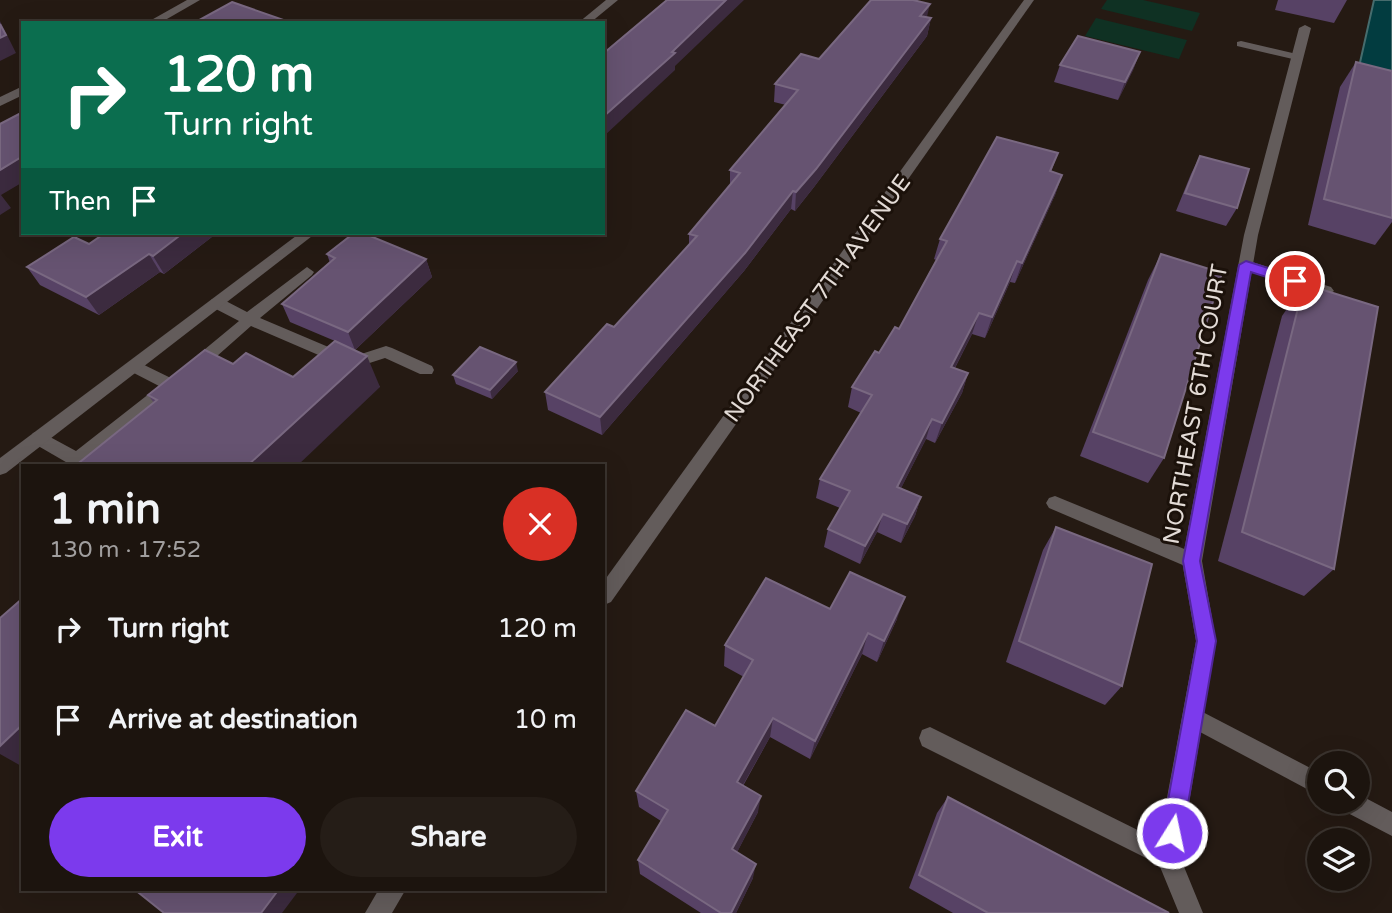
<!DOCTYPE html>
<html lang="en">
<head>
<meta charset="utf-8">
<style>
  body { margin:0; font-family:"Varela Round",sans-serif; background:#251d17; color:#f1f3f6; height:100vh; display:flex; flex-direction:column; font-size:26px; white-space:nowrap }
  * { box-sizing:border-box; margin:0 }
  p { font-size:23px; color:#a09e9e }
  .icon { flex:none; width:38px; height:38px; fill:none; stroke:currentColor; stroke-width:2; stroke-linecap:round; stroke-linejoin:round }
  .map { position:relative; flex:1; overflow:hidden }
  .panel { position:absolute; left:21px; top:464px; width:584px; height:427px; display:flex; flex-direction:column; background:#1c140e; border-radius:0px; box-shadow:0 7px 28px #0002,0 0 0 2px #3a332e }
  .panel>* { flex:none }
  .top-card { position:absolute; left:21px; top:21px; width:584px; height:214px; border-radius:0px; box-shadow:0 7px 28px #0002,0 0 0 2px #3a332e; background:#0b6e4f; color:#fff; overflow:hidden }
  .buttons { position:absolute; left:1307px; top:751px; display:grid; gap:14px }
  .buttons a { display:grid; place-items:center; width:63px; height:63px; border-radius:50%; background:#1c140e; box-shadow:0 7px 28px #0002,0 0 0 2px #3a332e; font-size:35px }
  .pin { position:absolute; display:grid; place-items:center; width:60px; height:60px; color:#fff; margin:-30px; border:4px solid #fff; border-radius:50%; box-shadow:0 2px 7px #0007 }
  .me { position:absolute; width:77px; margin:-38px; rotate:10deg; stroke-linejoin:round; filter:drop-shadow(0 0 5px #0008) }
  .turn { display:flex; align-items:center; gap:24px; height:147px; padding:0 28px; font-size:32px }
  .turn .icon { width:91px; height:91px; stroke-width:2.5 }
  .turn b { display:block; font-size:49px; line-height:60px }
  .then { display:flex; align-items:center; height:66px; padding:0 28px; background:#0003; gap:14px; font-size:26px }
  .round { display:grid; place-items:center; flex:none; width:74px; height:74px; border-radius:37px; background:#251d17 }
  .head { display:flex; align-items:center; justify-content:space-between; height:119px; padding:0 28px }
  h1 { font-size:42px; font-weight:700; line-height:52px }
  .cta { display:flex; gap:14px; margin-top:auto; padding:14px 28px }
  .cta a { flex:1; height:80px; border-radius:42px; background:#7c3aed; color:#fff; font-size:28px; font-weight:700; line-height:80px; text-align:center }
  .cta a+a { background:#251d17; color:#f1f3f6 }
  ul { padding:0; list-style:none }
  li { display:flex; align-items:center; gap:21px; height:91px; padding:0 28px }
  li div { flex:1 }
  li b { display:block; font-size:26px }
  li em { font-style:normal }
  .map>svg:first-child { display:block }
</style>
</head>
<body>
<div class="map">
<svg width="1392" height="913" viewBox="0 0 1392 913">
  <rect width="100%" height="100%" fill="#251a13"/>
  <g fill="#0f3123">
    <polygon points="1107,0 1143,0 1200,13 1192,31 1101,9"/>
    <polygon points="1096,18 1187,40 1179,59 1085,36"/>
  </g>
  <polygon fill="#023c40" stroke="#466c6d" stroke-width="2" points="1374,0 1392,0 1392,71 1359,67"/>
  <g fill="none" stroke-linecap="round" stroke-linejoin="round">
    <g fill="#635c5b" fill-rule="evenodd">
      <polygon points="1241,41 1301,55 1303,57 1297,60 1237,46 1237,42"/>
      <polygon points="1246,260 1331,287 1334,291 1326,296 1241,268 1239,265 1241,262"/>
      <polygon points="307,267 314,272 312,275 260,318 352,357 386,346 392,348 432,366 434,370 432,374 420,374 385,358 351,369 251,326 199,372 187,372 185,368 187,364 239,321 212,307 209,303 212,299 222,299 247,312"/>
      <polygon points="134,360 177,381 179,385 177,389 83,465 71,465 33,443 30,438 33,433 39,431 76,451 159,386 128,370 126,366"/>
      <polygon points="1055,496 1199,555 1202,561 1199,567 1192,569 1049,508 1046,503 1049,498"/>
      <polygon points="1193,707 1320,773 1320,796 1185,724 1182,717 1185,710"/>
      <polygon points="930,727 1176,849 1180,857 1176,865 1168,869 922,746 919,738 922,730"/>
      <polygon points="1358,794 1392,812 1392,836 1342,810 1339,802 1358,802"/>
    </g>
    <g fill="#635c5b" fill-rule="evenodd">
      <polygon points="187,0 200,0 160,23 146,23"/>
      <polygon points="606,0 618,0 590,23 578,23"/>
      <polygon points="1024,0 1034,0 611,602 604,605 604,581"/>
      <polygon points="1305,25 1311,28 1258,235 1202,561 1216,641 1180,857 1203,913 1179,913 1156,857 1196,641 1182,561 1244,235 1299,28"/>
      <polygon points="23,86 23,95 0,106 0,97"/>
      <polygon points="300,233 316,233 6,473 0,475 0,458"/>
      <polygon points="379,889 406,889 392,913 365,913"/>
    </g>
  </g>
  <g fill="#574265">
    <polygon points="1278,0 1347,0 1334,23 1275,10"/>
    <polygon points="927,17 931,18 927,36 814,187 795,211 791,209 744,271 602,435 548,410 545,392 614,327 689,245 689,234 730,186 730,170 786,105 774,102 775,84 819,59"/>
    <polygon points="1140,52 1133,70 1118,100 1054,82 1060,65"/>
    <polygon points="1356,62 1392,71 1392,222 1375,245 1308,225 1340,87"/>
    <polygon points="1058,153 1051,172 1062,175 1055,195 1015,283 1010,282 985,338 972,334 955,368 968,373 962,393 935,443 926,439 901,488 921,497 915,516 901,543 877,532 860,564 824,547 828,529 840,508 816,498 820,479 861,413 848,407 852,387 899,329 936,260 934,259 940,239"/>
    <polygon points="1200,156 1237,208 1226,226 1176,211 1191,174"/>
    <polygon points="217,233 164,274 160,272 99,315 40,285 27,267 89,244"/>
    <polygon points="327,254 426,259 432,277 355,350 380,387 154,403 148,395 233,364 293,377 335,341 290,322 282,304 330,263"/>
    <polygon points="1161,254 1164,458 1148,483 1080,456 1148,280"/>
    <polygon points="1304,284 1334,569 1304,596 1218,561 1282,316"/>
    <polygon points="518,371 492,399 456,384 453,375"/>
    <polygon points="1056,527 1122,686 1105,705 1006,662 1043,550"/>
    <polygon points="830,609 897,619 877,662 862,654 810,759 770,737 743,786 758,812 737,852 753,878 736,913 701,913 640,874 638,860 661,821 639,807 636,791 715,726 744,677 724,666 725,645"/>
    <polygon points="948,797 1169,913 953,913 909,888 937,813"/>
  </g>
  <g fill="#3c2b3f">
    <polygon points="726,0 744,0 675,66 675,70 604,136 604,116"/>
    <polygon points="930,4 926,21 920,16"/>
    <polygon points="931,18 927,36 814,187 795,211 796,192"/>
    <polygon points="0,21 16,53 0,61"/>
    <polygon points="1140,52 1133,70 1118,100 1125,82"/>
    <polygon points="23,156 23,182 1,195 11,208 0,215 0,170"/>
    <polygon points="1062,175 1055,195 1015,283 1022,263"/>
    <polygon points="793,191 791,209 744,271 602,435 600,417"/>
    <polygon points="183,233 217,233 164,274 153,256"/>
    <polygon points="149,254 160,272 99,315 86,297"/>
    <polygon points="426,259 432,277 355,350 348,332"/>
    <polygon points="1017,261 1010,282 985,338 992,317"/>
    <polygon points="979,313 972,334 945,387 951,367"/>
    <polygon points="367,356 380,387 297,466 247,466"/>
    <polygon points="516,362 518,371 492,399 490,390"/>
    <polygon points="968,373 962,393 935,443 942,423"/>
    <polygon points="932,419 926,439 892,506 897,487"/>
    <polygon points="921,497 915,516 901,543 907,524"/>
    <polygon points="883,514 877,532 860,564 865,546"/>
    <polygon points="905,597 897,619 877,662 884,641"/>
    <polygon points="868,633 862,654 810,759 815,741"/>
    <polygon points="773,718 770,737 735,799 737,782"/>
    <polygon points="23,724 23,767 0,754 0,746"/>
    <polygon points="761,796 758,812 731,864 732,849"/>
    <polygon points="756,864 753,878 736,913 731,913"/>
    <polygon points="279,889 300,889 282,913 261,913"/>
  </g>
  <g fill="#665371" stroke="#796881" stroke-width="2">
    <polygon points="667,0 726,0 672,52 675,53 604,116 604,53"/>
    <polygon points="871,0 913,0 930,4 920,16 931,18 816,169 796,192 793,191 745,253 600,417 545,392 607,324 614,327 697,236 689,234 740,173 730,170 798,90 775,84 801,54 819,59"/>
    <polygon points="232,2 292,23 194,23"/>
    <polygon points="0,24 6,35 0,38"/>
    <polygon points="1078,36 1140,52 1125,82 1060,65"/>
    <polygon points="1356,62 1392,71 1392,218 1324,199"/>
    <polygon points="23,112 23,156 0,170 0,124"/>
    <polygon points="997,137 1058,153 1050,171 1062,175 1022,263 1017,261 992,317 979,313 951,367 968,373 942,423 932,419 897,487 921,497 907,524 883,514 865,546 828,529 850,491 820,479 872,395 852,387 875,351 879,353 895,327 899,329 947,241 940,239"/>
    <polygon points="1200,156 1249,169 1237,208 1185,193"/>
    <polygon points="105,233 183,233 153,256 149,254 86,297 27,267 74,237 89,244"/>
    <polygon points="354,233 363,233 426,259 348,332 282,304 335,258 327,254"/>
    <polygon points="1161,254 1222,273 1164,458 1093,432"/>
    <polygon points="1304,284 1378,307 1334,569 1242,532"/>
    <polygon points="335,341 367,356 247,466 75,466 157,400 148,395 205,350 233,364 246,353 293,377"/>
    <polygon points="480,347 516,362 490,390 453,375"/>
    <polygon points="1056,527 1152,564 1122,686 1019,641"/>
    <polygon points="850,572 905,597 884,641 868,633 815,741 773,718 737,782 761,796 732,849 756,864 731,913 721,913 638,860 668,810 636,791 686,710 715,726 753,660 725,645 766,578 830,609"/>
    <polygon points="23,598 23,724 0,746 0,618"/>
    <polygon points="948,797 1169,913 988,913 919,875"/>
    <polygon points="134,889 279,889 261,913 164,913"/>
  </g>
  <polygon fill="#7c3aed" stroke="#51269a" stroke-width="2" points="1246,261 1300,278 1302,281 1295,286 1251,272 1200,561 1216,641 1183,833 1180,841 1172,844 1165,841 1162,833 1197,641 1183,561 1239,265"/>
  <g text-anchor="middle" stroke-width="6" stroke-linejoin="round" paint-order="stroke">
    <g font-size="23" fill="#e3dbd6" stroke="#1b110a">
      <text transform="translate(817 298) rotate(-54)" y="8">NORTHEAST 7TH AVENUE</text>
      <text transform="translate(1195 404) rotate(-80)" y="8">NORTHEAST 6TH COURT</text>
    </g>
  </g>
</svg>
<div class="buttons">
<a><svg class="icon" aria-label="search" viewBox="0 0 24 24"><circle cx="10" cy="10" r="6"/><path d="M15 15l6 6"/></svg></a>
<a><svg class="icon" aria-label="layers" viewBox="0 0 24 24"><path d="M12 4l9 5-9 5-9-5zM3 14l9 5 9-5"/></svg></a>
</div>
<div class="pin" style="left:1295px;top:281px;background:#d93025"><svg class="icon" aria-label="arrive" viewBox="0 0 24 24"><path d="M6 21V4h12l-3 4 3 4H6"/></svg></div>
<svg class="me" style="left:1172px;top:833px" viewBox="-20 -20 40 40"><circle r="17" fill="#7c3aed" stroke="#fff" stroke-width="3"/><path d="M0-11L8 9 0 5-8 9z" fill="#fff"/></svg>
<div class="top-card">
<div class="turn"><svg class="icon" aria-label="right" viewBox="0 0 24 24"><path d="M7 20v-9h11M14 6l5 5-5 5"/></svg><div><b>120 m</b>Turn right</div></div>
<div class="then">Then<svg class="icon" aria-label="arrive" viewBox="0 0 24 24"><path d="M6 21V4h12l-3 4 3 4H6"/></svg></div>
</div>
<section class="panel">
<div class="head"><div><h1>1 min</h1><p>130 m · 17:52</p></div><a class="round" style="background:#d93025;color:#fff"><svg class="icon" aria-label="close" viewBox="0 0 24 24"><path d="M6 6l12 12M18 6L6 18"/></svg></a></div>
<ul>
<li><svg class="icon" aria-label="right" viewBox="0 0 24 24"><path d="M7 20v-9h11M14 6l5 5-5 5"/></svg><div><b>Turn right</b></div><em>120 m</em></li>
<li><svg class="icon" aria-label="arrive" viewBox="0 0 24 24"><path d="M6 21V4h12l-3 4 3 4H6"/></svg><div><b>Arrive at destination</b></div><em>10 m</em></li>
</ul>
<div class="cta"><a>Exit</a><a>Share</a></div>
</section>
</div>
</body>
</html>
